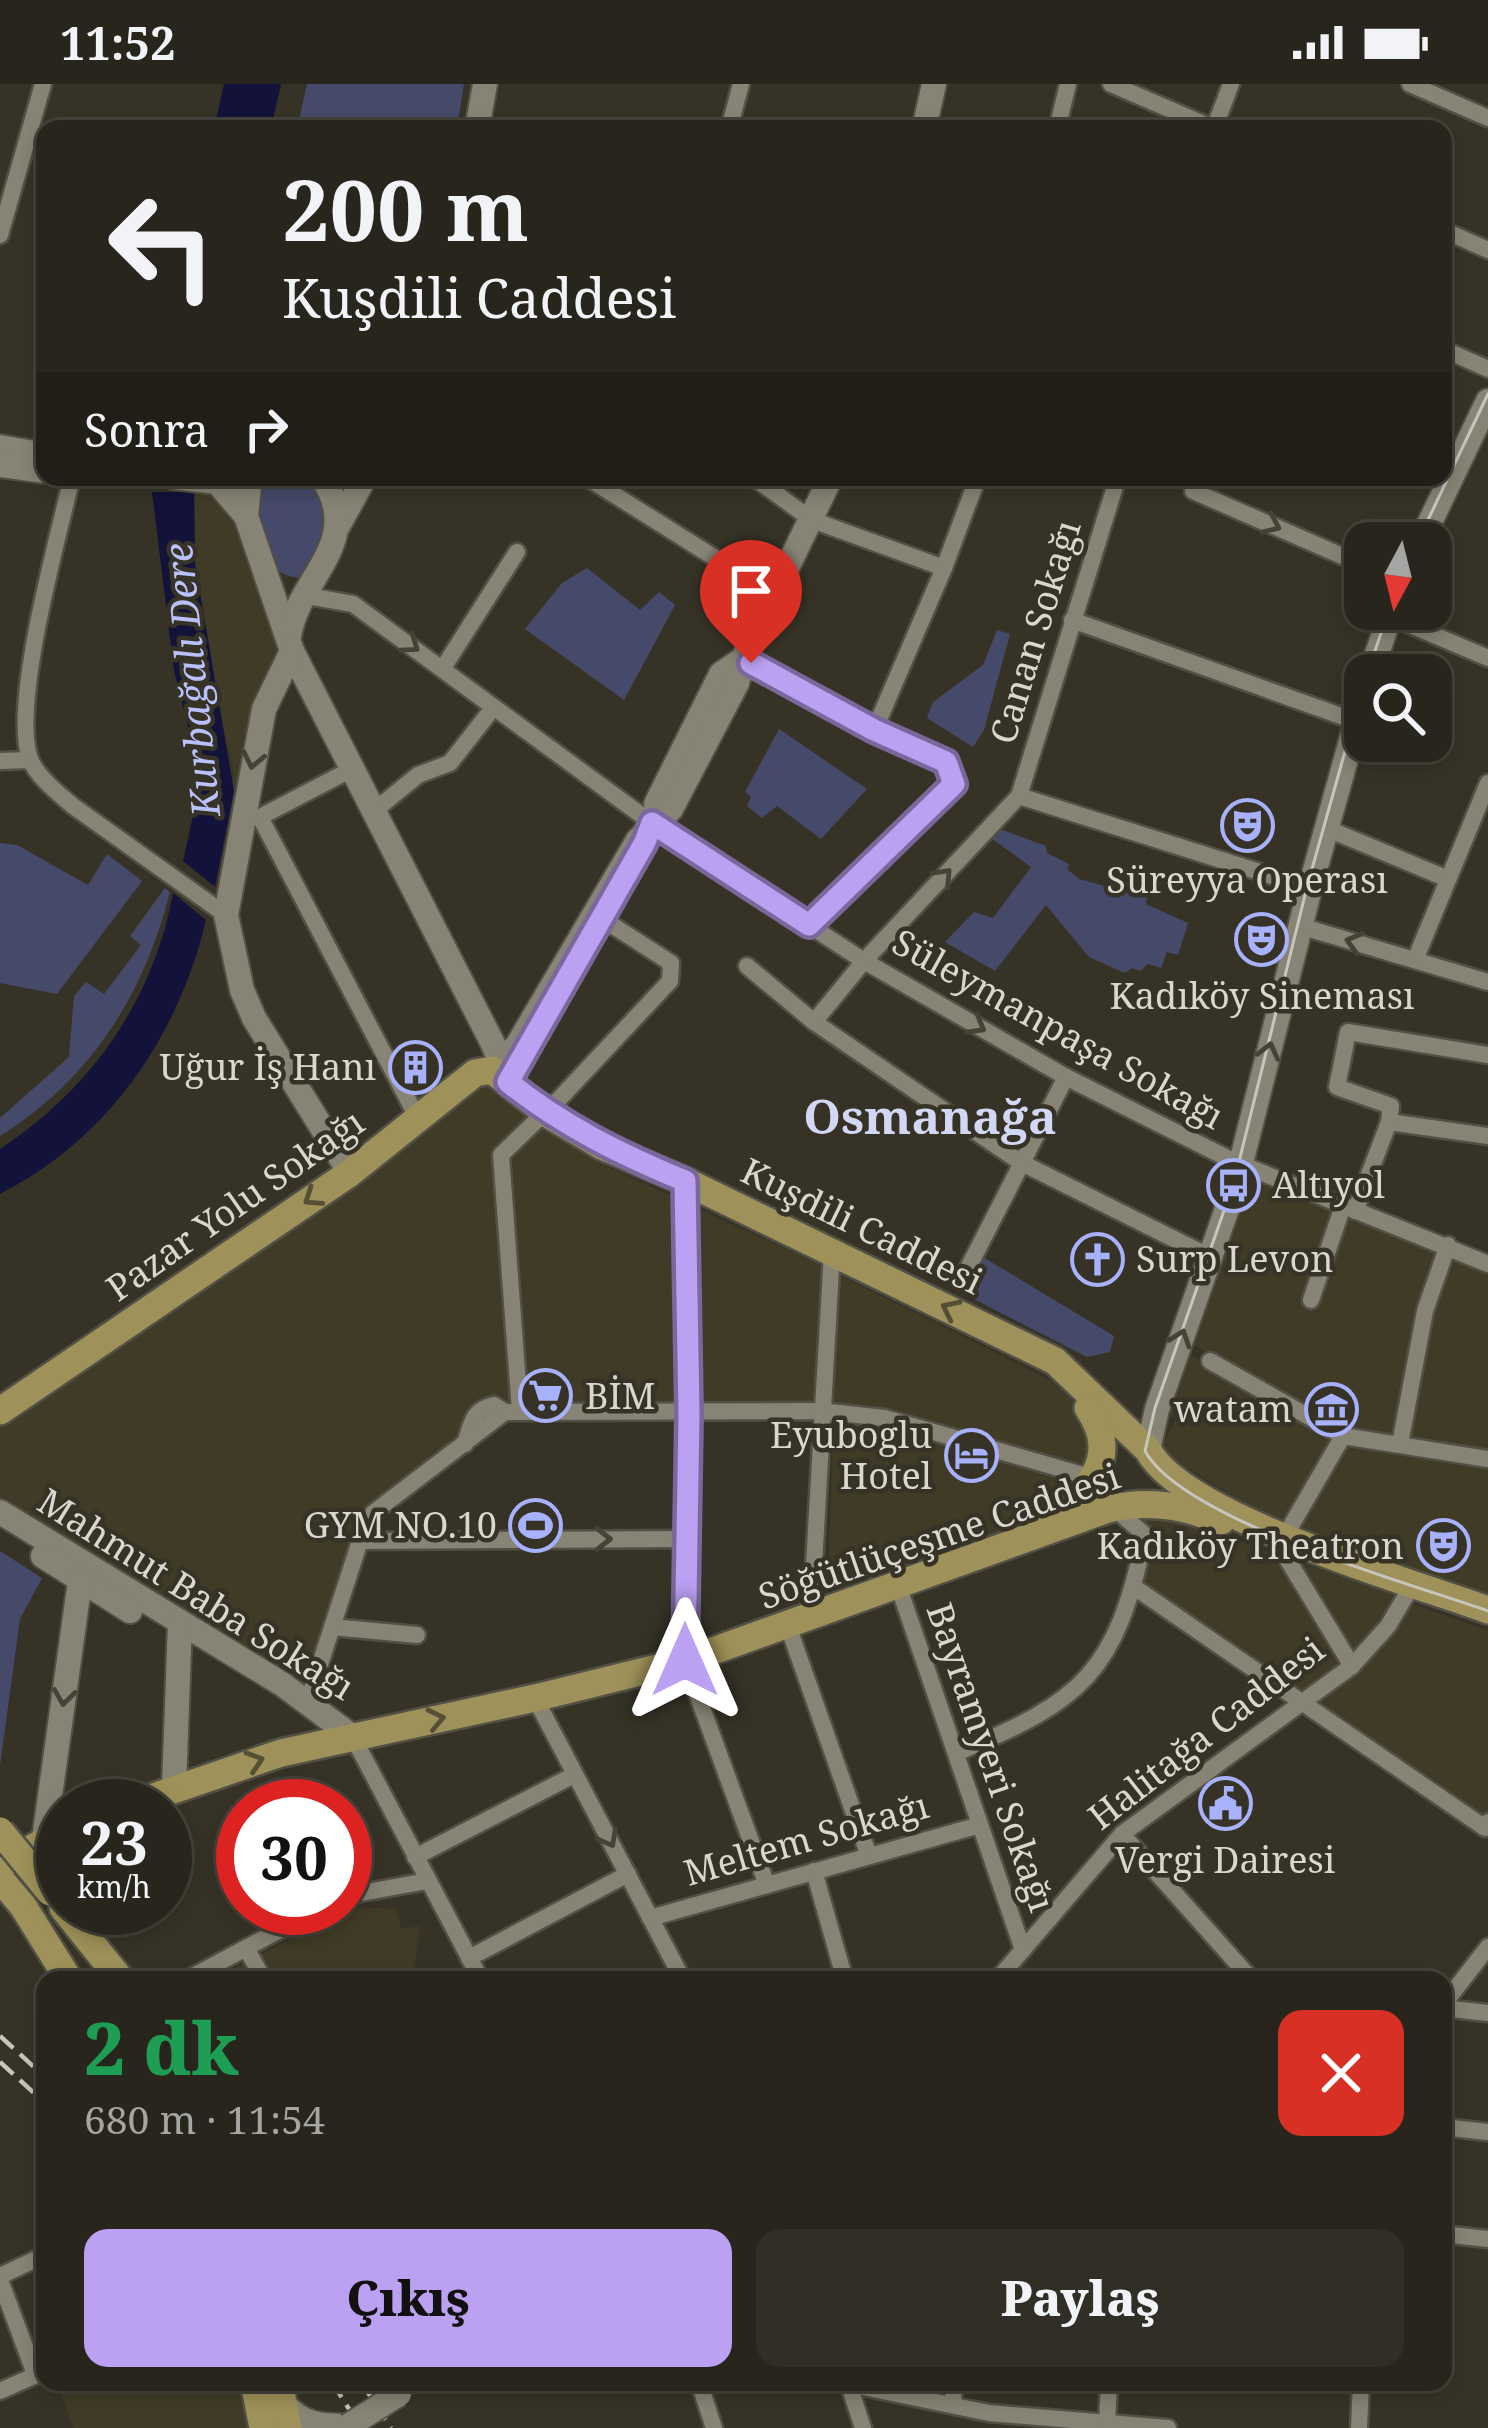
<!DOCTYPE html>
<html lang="tr">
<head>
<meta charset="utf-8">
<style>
  body { margin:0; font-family:"Noto Serif",serif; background:#302e25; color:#f1f3f6; height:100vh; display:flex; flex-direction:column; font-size:45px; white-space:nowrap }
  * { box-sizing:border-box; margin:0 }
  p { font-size:39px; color:#a5a5a3 }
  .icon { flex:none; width:66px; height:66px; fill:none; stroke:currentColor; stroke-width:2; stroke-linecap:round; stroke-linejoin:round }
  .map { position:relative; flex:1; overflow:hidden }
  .side { position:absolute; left:36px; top:1887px; width:1416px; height:420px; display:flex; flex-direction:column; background:#28261c; border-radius:24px; box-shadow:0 6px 18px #0003,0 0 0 3px #44433b }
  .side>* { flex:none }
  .top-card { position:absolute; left:36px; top:36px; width:1416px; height:366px; border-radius:24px; box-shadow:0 6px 18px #0003,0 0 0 3px #44433b; background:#28261c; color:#f1f3f6; overflow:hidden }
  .needle { width:78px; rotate:187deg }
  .buttons { position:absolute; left:1344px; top:438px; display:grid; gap:24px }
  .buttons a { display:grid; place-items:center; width:108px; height:108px; border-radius:24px; background:#28261c; box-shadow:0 6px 18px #0003,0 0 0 3px #44433b; font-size:60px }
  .speed { position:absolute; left:36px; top:1695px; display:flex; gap:24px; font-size:60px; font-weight:700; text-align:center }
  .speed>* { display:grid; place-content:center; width:156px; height:156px; border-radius:50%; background:#28261c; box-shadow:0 6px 18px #0003,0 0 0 3px #44433b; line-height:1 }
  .speed small { font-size:30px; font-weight:400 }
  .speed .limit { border:18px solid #d22; background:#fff; color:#111 }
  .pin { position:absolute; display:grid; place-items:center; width:102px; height:102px; color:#fff; margin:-123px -51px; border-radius:50% 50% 50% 0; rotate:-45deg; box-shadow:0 0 12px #0007 }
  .pin .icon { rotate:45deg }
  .me { position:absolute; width:132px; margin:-66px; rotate:0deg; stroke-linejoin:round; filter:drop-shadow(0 0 9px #0008) }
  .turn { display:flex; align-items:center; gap:42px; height:252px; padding:0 48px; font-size:54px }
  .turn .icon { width:156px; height:156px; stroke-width:2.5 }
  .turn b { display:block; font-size:84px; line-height:102px }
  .then { display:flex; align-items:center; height:114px; padding:0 48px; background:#0003; gap:24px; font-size:45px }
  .round { display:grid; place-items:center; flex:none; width:126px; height:126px; border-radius:24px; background:#302e25 }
  .summary { display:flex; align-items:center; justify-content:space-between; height:204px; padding:0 48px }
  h1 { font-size:72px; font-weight:800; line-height:90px; color:#1e9e55 }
  .button { display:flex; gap:24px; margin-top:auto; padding:24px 48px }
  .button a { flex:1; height:138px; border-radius:24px; background:#bca0f2; color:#111; font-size:48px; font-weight:800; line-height:138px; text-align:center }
  .button a+a { background:#302e25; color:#f1f3f6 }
  .status { display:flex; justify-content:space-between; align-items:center; height:84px; padding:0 60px; background:#28261c; direction:ltr }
  .status svg { height:33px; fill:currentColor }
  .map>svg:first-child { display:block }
</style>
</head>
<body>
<div class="status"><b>11:52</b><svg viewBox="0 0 49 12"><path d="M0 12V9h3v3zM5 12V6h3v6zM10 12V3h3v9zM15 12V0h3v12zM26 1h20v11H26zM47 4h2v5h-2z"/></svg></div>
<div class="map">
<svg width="1488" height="2344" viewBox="0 0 1488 2344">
  <rect width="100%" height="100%" fill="#363326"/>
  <g fill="#403b27">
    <polygon points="195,402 208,403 240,435 285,566 235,725 232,725 233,685 213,601 195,479"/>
    <polygon points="478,1002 504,1004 535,1032 497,1069 515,1322 369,1427 306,1607 0,1420 0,1335"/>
    <polygon points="541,1038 597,1078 680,1116 684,1326 523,1326 506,1073"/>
    <polygon points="1249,1089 1442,1164 1396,1356 1344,1348 1187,1257"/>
    <polygon points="688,1120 827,1184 817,1323 694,1326"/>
    <polygon points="1450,1167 1488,1185 1488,1370 1405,1357 1429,1227"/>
    <polygon points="841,1192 1056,1299 1080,1315 1099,1344 1090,1389 833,1320"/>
    <polygon points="1186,1268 1337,1354 1285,1444 1160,1367 1176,1335 1163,1328"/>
    <polygon points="834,1334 886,1338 1086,1396 1038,1441 827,1512"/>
    <polygon points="1345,1357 1488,1379 1488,1519 1292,1450"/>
    <polygon points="1142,1431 1175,1431 1278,1472 1346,1581 1298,1614 1135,1498"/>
    <polygon points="1292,1476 1400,1513 1352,1575"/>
    <polygon points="1407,1518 1488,1547 1488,1730 1483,1738 1306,1619"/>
    <polygon points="352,1823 395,1825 402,1845 420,1842 412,1896 212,1896"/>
    <polygon points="57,2298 239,2298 247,2344 73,2344"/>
  </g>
  <g fill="#464a6a">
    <polygon points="307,0 464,0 457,45 297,45"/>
    <path d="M252,393H320L335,434L307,494C296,493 287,494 279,487C264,472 247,412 252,393Z"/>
    <polygon points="587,484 640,526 659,508 675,521 624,616 525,545 562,499"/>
    <polygon points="997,546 1010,550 984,646 973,663 927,634 933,618 983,581"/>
    <polygon points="779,645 867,705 821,755 777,722 762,734 747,722 751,713 745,708"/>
    <polygon points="994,739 1000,745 1046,762 1047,769 1069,780 1067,785 1079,795 1119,806 1126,796 1148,804 1146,820 1188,839 1178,871 1167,868 1161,884 1148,880 1140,887 1132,884 1125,889 1089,873 1046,821 995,887 945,858 974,828 993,834 1031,783 984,749"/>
    <polygon points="0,759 17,761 88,801 107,770 142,797 57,910 0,899"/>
    <path d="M165,804L170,808C144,911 90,996 0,1052V1034L69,973L74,912L86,898L104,910L141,861L130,852Z"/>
    <polygon points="983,1173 1114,1252 1110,1268 1087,1273 962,1209"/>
    <polygon points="0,1467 42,1494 20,1535 0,1681"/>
  </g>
  <g fill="#12123b">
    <polygon points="224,0 281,0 271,45 214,45"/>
    <polygon points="152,408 194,408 195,479 234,707 215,803 183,777 201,695 174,587"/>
    <path d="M173,809L206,836C178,953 109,1054 0,1110V1065C91,1005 153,917 173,809Z"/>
  </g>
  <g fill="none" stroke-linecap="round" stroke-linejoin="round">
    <defs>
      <g id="street">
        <polyline points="1111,0 1215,45"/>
        <polyline points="1410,0 1488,34"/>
        <polyline points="729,45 741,0"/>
        <polyline points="1057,45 1068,0"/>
        <polyline points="1214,45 1231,0"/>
        <polyline points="1443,146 1488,166"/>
        <polyline points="0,151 43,0"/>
        <polyline points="1443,265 1488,285"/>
        <path d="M72,393C58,454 11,620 30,675C37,693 59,710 73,722L226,831"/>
        <polyline points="586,393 774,511"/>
        <polyline points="753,393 812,436 944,484"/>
        <polyline points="1199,393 1193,407 1365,482"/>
        <polyline points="308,512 353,520 652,739 864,877 1066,993 1233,1077 1488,1180"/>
        <polyline points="1389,532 1488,574"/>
        <polyline points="1072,536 1355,637"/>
        <polyline points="743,575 874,647 946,678 954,700 949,709 809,841"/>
        <polyline points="443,584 517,468"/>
        <polyline points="874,647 944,484 978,393"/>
        <polyline points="0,677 30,676"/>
        <polyline points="352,685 260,733 418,1035"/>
        <polyline points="1019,712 1310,804"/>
        <polyline points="374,727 418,691 450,679 493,624"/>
        <polyline points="1328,745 1448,795"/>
        <polyline points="1300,842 1488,898"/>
        <polyline points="1415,876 1488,699"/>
        <polyline points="747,882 814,938 1020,1078 1210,1173"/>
        <polyline points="814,938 864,877 1019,712 1118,393"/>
        <polyline points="546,1029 670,897 671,879 601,834"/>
        <polyline points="1389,1038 1488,1052"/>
        <polyline points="685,1097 689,1331 685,1577 767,1801"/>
        <polyline points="1355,1127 1389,1038 1391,1022 1337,1003 1348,948 1488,971"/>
        <polyline points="966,1188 1066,993"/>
        <polyline points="1311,1216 1343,1122"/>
        <polyline points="1210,1277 1343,1352 1488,1375"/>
        <polyline points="520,1327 501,1071 537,1036"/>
        <path d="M465,1360C471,1341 472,1325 494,1321L505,1328L820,1327L885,1334L1093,1394"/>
        <polyline points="1400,1360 1425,1227 1448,1161"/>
        <polyline points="1285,1452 1343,1352"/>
        <polyline points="360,1457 685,1455"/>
        <polyline points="1280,1463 1352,1582"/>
        <polyline points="898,1501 1023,1866"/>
        <polyline points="1134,1503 1485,1744 1488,1738"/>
        <polyline points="811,1533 832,1168"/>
        <polyline points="788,1542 869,1772"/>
        <polyline points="332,1543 417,1551"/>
        <polyline points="535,1614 683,1896"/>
        <polyline points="308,1617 360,1457 373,1429 505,1328"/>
        <polyline points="353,1653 481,1896"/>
        <path d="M956,1669C1083,1617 1116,1589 1145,1451L1121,1430"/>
        <polyline points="1122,1750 1252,1896"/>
        <polyline points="415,1773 574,1691"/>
        <polyline points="814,1787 845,1896"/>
        <polyline points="345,1812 427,1797"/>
        <polyline points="650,1834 980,1741"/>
        <polyline points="246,1864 264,1896"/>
        <polyline points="469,1874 628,1790"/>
        <polyline points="186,1896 321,1824"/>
        <polyline points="997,1896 1122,1750 1352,1582 1388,1542 1407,1510"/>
        <polyline points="1443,1921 1488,1863"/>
        <polyline points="1443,1924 1488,1929"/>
        <polyline points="1443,2043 1488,2048"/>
        <polyline points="1443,2150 1488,2155"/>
        <polyline points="0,2192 45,2171"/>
        <polyline points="0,2196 35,2290"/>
        <polyline points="699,2298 714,2344"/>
        <polyline points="848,2298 863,2344"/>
        <polyline points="849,2300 989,2329 1168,2344"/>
        <polyline points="0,2307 43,2288"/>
        <polyline points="953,2321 954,2298"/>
        <polyline points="1107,2339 1109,2298"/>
        <polyline points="1359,2344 1361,2298"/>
      </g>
      <g id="secondary">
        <polyline points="477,45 485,0"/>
        <polyline points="924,45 934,0"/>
        <polyline points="0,363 45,371"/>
        <polyline points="0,381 45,387"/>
        <polyline points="173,393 217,398 246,432"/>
        <polyline points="250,393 246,432 292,567 493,960 506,991"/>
        <polyline points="338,442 365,393"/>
        <polyline points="1420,459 1488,317"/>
        <path d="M289,553C297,494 366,459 322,393"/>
        <polyline points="292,567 264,625 226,831 242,906 254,934 350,1089"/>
        <polyline points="1370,591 1392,525"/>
        <polyline points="656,720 721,590 743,575"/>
        <polyline points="500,977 517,962 638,756 671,725 737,599 743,575 831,393"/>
        <polyline points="1148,1366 1157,1325 1236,1099 1310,804 1365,607"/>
        <polyline points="0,1428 282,1600 353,1653"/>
        <polyline points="43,1472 130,1527"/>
        <polyline points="174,1704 180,1538"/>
        <polyline points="44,1755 80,1497"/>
        <path d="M284,2320C303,2341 320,2342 348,2342"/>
      </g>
      <g id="primary">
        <path d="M0,1327L350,1089L475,989L492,986L546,1029L602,1062L685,1097L1055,1277L1148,1366C1184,1434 1412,1498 1488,1526"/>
        <path d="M1046,1440C1086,1407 1123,1376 1088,1324"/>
        <path d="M127,1722L281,1669L535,1614L685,1577L1108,1425C1148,1416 1183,1421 1221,1437"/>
        <polyline points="0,1782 63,1747"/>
        <polyline points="0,1795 23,1822 69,1896"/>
        <polyline points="63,1824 121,1896"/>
        <polyline points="254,2298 263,2344"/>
        <polyline points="279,2298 288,2344"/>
      </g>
    </defs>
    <use href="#street" stroke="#525045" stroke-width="21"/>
    <use href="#secondary" stroke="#525045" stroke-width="28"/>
    <use href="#primary" stroke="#525045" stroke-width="32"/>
    <use href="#street" stroke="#878475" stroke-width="16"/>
    <use href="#secondary" stroke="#878475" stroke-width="24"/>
    <use href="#primary" stroke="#9e9159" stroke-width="27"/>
    <g stroke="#c7c5bd" stroke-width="3">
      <polyline points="1417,459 1488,310"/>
      <polyline points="1367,591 1389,525"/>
      <path d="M1365,596L1307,803L1234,1098L1155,1324L1145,1367C1184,1437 1409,1499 1488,1527"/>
    </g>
    <g stroke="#c7c5bd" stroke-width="4.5" stroke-dasharray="18 9" stroke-linecap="butt">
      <polyline points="0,1952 45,1993"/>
      <polyline points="0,1978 45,2019"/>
      <polyline points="332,2298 361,2344"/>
      <polyline points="361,2298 391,2344"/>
    </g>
    <defs>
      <polyline id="secondary-bridge" points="348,2342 399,2310"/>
      <polyline id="primary-bridge" points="0,1747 50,1808"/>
    </defs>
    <use href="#secondary-bridge" stroke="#525045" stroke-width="28" stroke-linecap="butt"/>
    <use href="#primary-bridge" stroke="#525045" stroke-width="32" stroke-linecap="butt"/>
    <use href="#secondary-bridge" stroke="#878475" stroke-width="24"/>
    <use href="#primary-bridge" stroke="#9e9159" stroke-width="27"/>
  </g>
  <defs><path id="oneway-chevron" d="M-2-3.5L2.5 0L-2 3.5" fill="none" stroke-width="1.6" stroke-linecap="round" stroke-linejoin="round" transform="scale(3)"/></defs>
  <g stroke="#464336">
    <use href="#oneway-chevron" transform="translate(1272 441) rotate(24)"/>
    <use href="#oneway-chevron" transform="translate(411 561) rotate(35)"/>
    <use href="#oneway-chevron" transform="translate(253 676) rotate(102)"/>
    <use href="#oneway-chevron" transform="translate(944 792) rotate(-47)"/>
    <use href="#oneway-chevron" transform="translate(1354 858) rotate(-164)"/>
    <use href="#oneway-chevron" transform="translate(977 942) rotate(30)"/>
    <use href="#oneway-chevron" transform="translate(1269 967) rotate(-76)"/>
    <use href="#oneway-chevron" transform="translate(1181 1254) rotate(-71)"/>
    <use href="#oneway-chevron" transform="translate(603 1455)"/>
    <use href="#oneway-chevron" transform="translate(64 1613) rotate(98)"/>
    <use href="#oneway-chevron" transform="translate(609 1755) rotate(62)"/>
  </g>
  <g stroke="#554f35">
    <use href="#oneway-chevron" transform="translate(312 1114) rotate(146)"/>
    <use href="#oneway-chevron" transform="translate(950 1225) rotate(-154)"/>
    <use href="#oneway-chevron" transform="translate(436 1635) rotate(-12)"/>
    <use href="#oneway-chevron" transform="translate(255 1677) rotate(-18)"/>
  </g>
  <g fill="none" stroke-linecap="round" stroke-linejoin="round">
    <defs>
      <path id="route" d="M685,1576L689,1330L685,1097C620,1070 563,1042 508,998L645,758L652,739L809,841L954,700L946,678L874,646L751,579"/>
    </defs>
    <use href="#route" stroke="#7a689d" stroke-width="30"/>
    <use href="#route" stroke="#bca0f2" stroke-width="21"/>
  </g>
  <defs>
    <symbol id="theatre-ring" viewBox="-11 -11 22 22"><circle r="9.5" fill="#363326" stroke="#a7b1fc" stroke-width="1.5"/><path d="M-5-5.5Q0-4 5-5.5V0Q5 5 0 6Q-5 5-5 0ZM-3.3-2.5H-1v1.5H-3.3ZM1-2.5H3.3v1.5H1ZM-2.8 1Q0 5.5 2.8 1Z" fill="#a7b1fc"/></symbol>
    <symbol id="building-ring" viewBox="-11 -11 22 22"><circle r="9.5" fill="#363326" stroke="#a7b1fc" stroke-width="1.5"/><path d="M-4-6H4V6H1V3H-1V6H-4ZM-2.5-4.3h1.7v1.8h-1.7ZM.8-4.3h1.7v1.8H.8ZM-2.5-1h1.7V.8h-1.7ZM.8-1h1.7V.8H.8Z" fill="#a7b1fc"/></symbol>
    <symbol id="bus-ring" viewBox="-11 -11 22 22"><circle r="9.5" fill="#363326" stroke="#a7b1fc" stroke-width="1.5"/><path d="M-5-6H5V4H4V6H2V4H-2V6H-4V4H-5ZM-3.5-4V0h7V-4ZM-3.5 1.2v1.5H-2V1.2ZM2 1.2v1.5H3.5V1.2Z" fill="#a7b1fc"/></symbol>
    <symbol id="church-ring" viewBox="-11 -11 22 22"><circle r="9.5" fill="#363326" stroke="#a7b1fc" stroke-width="1.5"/><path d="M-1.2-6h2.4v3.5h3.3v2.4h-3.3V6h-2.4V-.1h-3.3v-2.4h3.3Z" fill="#a7b1fc"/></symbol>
    <symbol id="supermarket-ring" viewBox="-11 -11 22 22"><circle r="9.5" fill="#363326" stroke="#a7b1fc" stroke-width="1.5"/><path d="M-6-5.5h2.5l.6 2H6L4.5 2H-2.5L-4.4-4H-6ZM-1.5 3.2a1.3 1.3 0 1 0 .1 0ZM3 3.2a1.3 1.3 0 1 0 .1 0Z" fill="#a7b1fc"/></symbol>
    <symbol id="museum-ring" viewBox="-11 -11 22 22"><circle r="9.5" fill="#363326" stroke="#a7b1fc" stroke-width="1.5"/><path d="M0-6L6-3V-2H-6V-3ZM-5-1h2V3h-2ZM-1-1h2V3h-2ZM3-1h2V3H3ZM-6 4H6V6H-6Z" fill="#a7b1fc"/></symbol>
    <symbol id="hotel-ring" viewBox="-11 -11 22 22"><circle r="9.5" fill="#363326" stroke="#a7b1fc" stroke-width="1.5"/><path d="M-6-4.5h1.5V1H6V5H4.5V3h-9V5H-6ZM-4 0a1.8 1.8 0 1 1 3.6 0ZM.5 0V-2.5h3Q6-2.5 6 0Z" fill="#a7b1fc"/></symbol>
    <symbol id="stadium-ring" viewBox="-11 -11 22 22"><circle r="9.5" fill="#363326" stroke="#a7b1fc" stroke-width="1.5"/><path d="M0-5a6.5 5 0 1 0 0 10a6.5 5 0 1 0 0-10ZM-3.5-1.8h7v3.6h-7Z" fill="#a7b1fc"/></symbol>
    <symbol id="civic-ring" viewBox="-11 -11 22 22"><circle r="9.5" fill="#363326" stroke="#a7b1fc" stroke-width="1.5"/><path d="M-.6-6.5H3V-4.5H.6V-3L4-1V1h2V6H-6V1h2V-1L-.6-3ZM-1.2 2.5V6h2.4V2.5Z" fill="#a7b1fc"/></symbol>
  </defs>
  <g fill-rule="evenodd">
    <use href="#theatre-ring" x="1218" y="712" width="59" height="59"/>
    <use href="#theatre-ring" x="1232" y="826" width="59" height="59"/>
    <use href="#building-ring" x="386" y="954" width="59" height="59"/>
    <use href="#bus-ring" x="1204" y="1072" width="59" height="59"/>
    <use href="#church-ring" x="1068" y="1146" width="59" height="59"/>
    <use href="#supermarket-ring" x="516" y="1282" width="59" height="59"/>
    <use href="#museum-ring" x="1302" y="1296" width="59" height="59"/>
    <use href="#hotel-ring" x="942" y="1342" width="59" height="59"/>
    <use href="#stadium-ring" x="506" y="1412" width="59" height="59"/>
    <use href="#theatre-ring" x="1414" y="1432" width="59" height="59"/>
    <use href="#civic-ring" x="1196" y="1690" width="59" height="59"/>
  </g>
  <g text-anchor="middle" stroke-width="9" stroke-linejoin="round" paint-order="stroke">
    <g font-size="36" fill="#d9d7cf" stroke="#363326">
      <text transform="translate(1035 548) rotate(-73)" y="13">Canan Sokağı</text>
      <text transform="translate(1058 945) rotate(29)" y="13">Süleymanpaşa Sokağı</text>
      <text transform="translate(235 1121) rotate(-35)" y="13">Pazar Yolu Sokağı</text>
      <text transform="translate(862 1142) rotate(26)" y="13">Kuşdili Caddesi</text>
      <text transform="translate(939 1452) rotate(-19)" y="13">Söğütlüçeşme Caddesi</text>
      <text transform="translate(196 1510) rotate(32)" y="13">Mahmut Baba Sokağı</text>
      <text transform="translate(1206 1649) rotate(-38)" y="13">Halitağa Caddesi</text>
      <text transform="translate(991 1673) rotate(71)" y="13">Bayramyeri Sokağı</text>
      <text transform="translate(806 1755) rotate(-16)" y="13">Meltem Sokağı</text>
    </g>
    <g font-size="36" fill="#d9d7cf" stroke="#363326" text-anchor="end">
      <text x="1247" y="809" text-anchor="middle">Süreyya Operası</text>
      <text x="1262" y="925" text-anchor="middle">Kadıköy Sineması</text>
      <text x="376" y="996">Uğur İş Hanı</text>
      <text x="1272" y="1114" text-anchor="start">Altıyol</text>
      <text x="1136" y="1188" text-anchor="start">Surp Levon</text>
      <text x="585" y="1325" text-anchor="start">BİM</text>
      <text x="1292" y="1338">watam</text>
      <text x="932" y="1364">Eyuboglu<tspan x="932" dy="41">Hotel</tspan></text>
      <text x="497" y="1454">GYM NO.10</text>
      <text x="1404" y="1475">Kadıköy Theatron</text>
      <text x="1225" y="1789" text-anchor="middle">Vergi Dairesi</text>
    </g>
    <g font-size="39" font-style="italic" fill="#b9c1fe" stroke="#363326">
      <text transform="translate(192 596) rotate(-96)" y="14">Kurbağalı Dere</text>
    </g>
    <g font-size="48" font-weight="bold" fill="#d2d7f4" stroke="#363326">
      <text x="930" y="1050">Osmanağa</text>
    </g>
  </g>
</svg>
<div class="buttons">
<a><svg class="needle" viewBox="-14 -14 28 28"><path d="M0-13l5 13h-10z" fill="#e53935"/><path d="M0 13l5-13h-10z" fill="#a5a5a3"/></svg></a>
<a><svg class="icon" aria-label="search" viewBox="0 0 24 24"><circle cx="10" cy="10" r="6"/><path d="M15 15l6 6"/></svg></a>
</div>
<div class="speed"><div>23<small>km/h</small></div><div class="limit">30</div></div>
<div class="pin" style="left:751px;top:579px;background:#d93025"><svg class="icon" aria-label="arrive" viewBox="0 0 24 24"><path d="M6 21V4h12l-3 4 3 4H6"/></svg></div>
<svg class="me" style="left:685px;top:1576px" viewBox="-20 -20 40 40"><path d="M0-17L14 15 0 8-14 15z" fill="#bca0f2" stroke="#fff" stroke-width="4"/></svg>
<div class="top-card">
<div class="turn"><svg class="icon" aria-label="left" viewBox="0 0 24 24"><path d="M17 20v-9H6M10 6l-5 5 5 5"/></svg><div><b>200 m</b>Kuşdili Caddesi</div></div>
<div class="then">Sonra<svg class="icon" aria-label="right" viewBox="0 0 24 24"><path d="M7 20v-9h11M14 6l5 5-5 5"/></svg></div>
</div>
<section class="side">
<div class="summary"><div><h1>2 dk</h1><p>680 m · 11:54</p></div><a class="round" style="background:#d93025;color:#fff"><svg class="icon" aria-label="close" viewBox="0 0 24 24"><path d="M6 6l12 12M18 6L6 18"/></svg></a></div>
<div class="button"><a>Çıkış</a><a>Paylaş</a></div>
</section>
</div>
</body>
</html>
